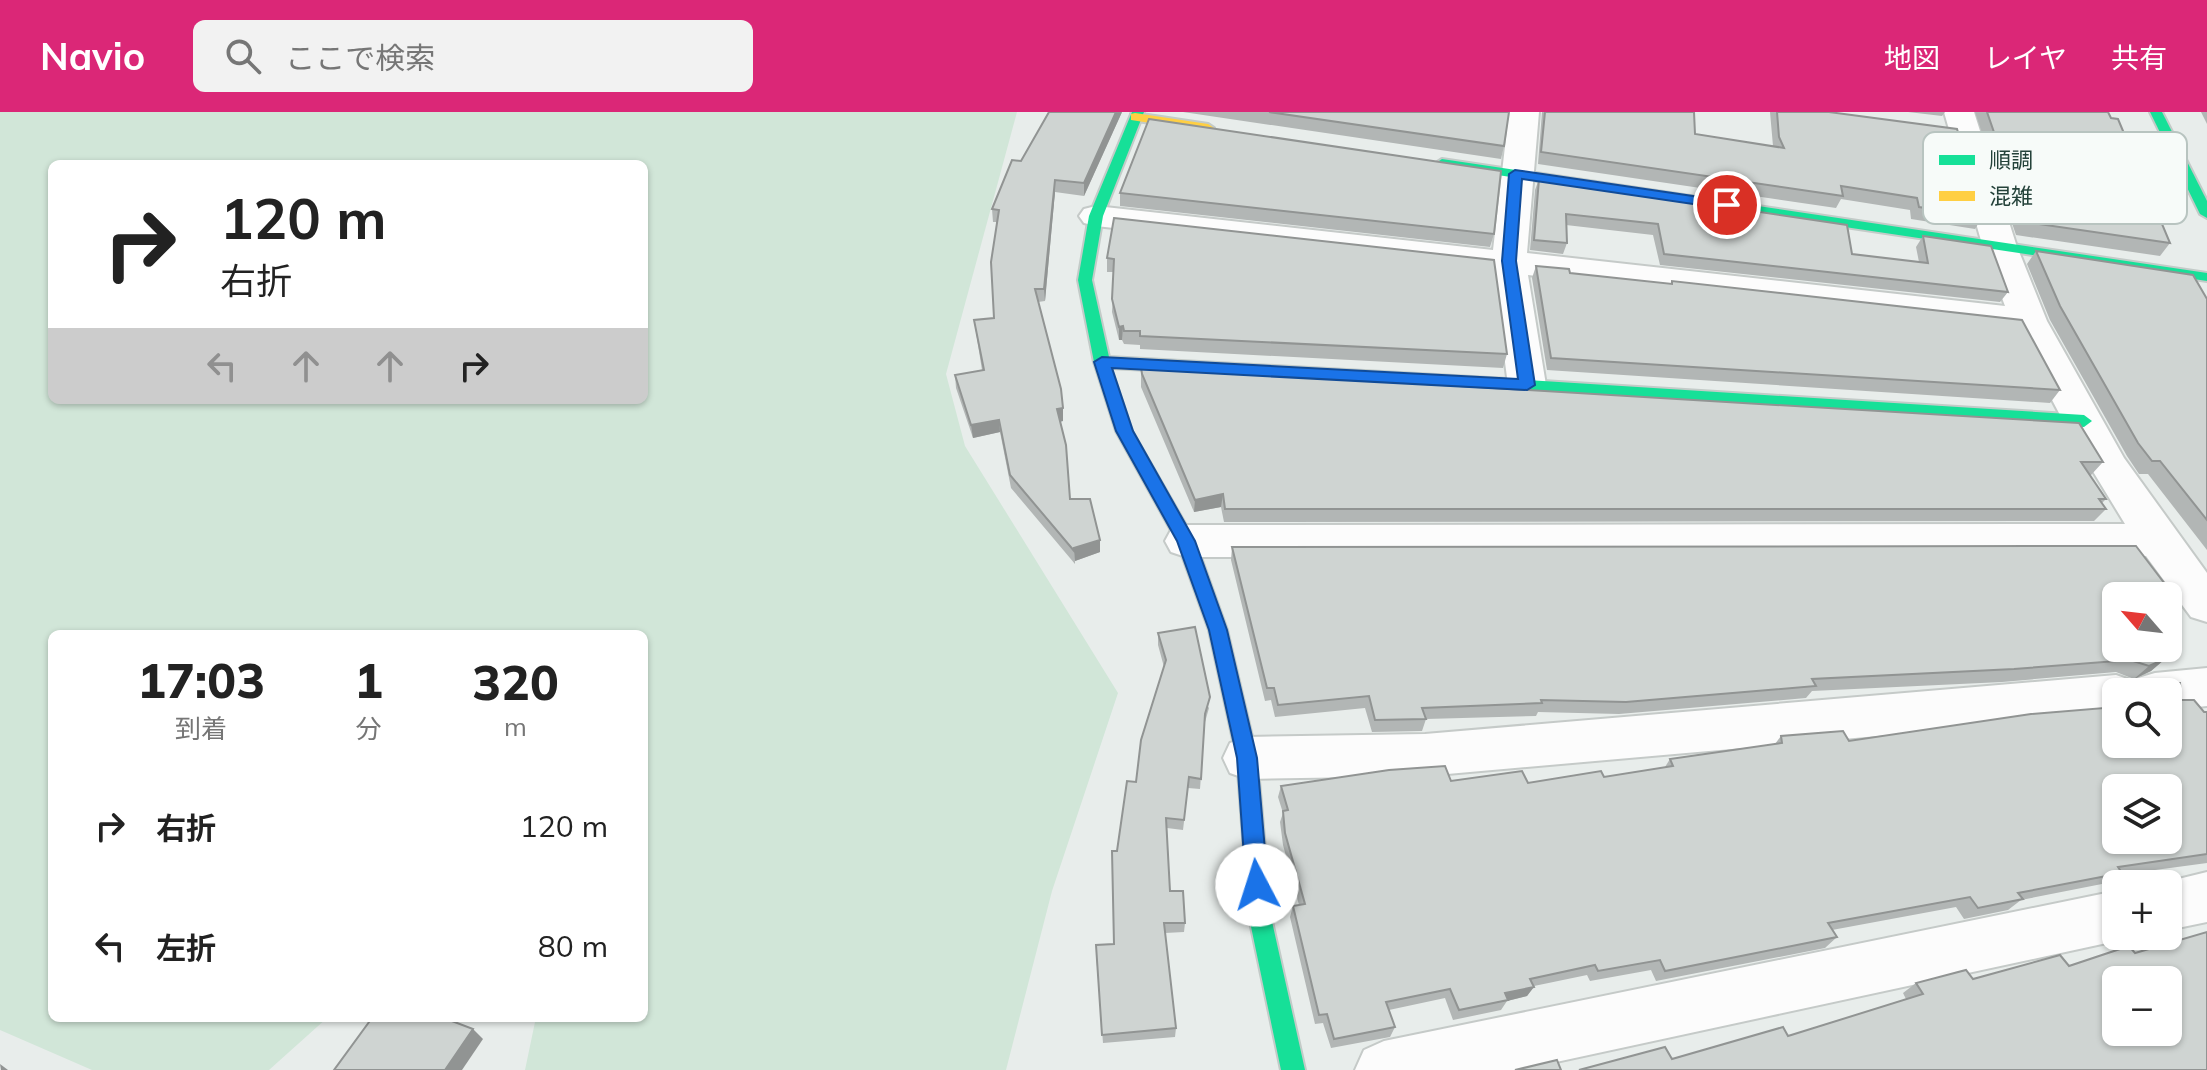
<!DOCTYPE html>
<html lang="ja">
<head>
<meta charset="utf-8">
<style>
  body { margin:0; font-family:Mulish,"Noto Sans JP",sans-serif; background:#f2f2f2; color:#222; height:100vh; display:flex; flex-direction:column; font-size:30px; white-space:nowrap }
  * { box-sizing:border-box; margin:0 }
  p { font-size:26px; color:#767676 }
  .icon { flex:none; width:44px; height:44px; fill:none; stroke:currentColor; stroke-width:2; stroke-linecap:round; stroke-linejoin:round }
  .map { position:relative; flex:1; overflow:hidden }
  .details { position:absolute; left:48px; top:518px; width:600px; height:392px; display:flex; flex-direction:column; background:#fff; border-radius:12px; box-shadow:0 2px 6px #0004 }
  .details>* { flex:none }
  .hud { position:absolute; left:48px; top:48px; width:600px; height:244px; border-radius:12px; box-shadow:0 2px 6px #0004; background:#fff; color:#222; overflow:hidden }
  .needle { width:52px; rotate:298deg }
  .fabs { position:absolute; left:2102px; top:470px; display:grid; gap:16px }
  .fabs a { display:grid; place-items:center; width:80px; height:80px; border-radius:12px; background:#fff; box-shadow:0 2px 6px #0004; font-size:40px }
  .pin { position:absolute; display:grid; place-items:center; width:68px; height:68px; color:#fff; margin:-34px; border:4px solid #fff; border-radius:50%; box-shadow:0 2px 8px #0007 }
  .me { position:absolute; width:88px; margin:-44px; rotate:355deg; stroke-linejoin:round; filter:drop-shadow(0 0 6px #0008) }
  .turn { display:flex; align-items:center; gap:28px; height:168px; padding:0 40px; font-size:36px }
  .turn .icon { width:104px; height:104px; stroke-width:2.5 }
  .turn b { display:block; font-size:56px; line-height:68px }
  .lanes { display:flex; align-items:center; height:76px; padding:0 40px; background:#0003; justify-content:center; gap:40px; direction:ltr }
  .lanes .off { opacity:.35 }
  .eta { display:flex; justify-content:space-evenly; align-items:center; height:136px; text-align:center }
  .eta b { font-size:48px; font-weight:800; line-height:56px }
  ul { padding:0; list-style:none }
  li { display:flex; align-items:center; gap:24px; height:120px; padding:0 40px }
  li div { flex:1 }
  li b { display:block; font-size:30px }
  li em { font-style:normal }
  header { display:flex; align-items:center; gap:48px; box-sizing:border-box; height:112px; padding:0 40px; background:#db2777; color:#fff }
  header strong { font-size:38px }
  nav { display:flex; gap:44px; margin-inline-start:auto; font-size:28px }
  .search { width:560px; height:72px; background:#f2f2f2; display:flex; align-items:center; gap:20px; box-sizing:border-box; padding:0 28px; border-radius:12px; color:#767676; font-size:30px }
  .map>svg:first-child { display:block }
</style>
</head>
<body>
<header>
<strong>Navio</strong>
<div class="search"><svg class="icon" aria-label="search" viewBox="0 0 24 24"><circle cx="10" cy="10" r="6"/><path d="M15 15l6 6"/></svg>ここで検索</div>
<nav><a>地図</a><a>レイヤ</a><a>共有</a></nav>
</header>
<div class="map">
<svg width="2207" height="958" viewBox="0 0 2207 958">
  <rect width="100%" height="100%" fill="#e8edeb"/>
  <path fill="#d1e6d8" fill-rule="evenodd" d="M0,0H1017L946,262L965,334L1118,581L1052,779L1006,958H525L535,910L525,906H644V522H52V906H327L269,958H92L0,918ZM52,52H644V288H52Z"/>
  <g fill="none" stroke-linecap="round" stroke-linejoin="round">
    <defs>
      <g id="street">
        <polygon points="1509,0 1539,0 1527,141 2005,194 1982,132 1944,0 1974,0 2016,132 2047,209 2124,346 2207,461 2207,510 2191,505 2146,444 1186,445 1171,440 1165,429 1171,418 1186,413 2125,412 2069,320 2015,218 1528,163 1546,273 1540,282 1527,286 1514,282 1508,273 1493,159 1096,114 1084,111 1079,104 1084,97 1096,94 1493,138"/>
        <polygon points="2207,556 2207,594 2168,598 2168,580 2116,580 2116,603 1425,664 1247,667 1230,661 1223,646 1230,631 1247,625 1425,622 2116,563 2133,569 2135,573 2138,566 2155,561"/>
        <polygon points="2207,760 2207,810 2168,818 2168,772 2158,772"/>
        <polygon points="2116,779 2116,824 2129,824 2116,829 1519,958 1355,958 1364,938 1384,929"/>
      </g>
      <g id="fast">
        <polygon points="1132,0 1144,0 1103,104 1092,168 1109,245 1527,268 2084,303 2092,309 2084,315 1527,278 1111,256 1132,319 1195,429 1227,518 1257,646 1271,805 1305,958 1281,958 1249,805 1237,646 1209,518 1177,429 1116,319 1094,250 1078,168 1089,104"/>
        <polygon points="2150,0 2162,0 2207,89 2207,106 2200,102"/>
        <polygon points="1442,47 2207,161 2207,169 1437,54 1436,51"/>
      </g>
      <polygon id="slow" points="1135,1 1208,12 1214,16 1208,20 1131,8 1131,2"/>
    </defs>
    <use href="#street" stroke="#c5cac8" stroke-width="4"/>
    <use href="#fast" stroke="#c3cbc8" stroke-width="4"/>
    <use href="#slow" stroke="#c3cbc8" stroke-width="4"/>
    <use href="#street" fill="#fcfcfc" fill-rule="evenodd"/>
    <use href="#fast" fill="#16e098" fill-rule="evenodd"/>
    <use href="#slow" fill="#ffcf43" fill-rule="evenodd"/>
  </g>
  <g fill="#b2b6b5" fill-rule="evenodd">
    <polygon points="1122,0 1084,84 1055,80 1045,189 1038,190 1063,309 1060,310 1070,387 1100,440 1075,449 1075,452 1011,376 1000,320 973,326 956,276 955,263 982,258 974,208 994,206 998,110 993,110 992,97 1021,49"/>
    <polygon points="1183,0 1508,0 1504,34 1501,47"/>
    <polygon points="1542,0 1694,0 1695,22 1773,34 1770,0 1829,0 1983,104 1975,117 1911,107 1910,98 1841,87 1836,96 1538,52"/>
    <polygon points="1908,0 1945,0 1942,4"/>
    <polygon points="1975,0 2108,0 2170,131 2160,144 2016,123"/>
    <polygon points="2201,0 2207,0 2207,12"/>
    <polygon points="1539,67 1852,142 1919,150 1916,135 1923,124 2008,180 2000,190 1660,153 1653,123 1566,113 1567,131 1563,142 1530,138 1535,78"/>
    <polygon points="1120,81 1494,122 1490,135 1120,94"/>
    <polygon points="1114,106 1507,242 1503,256 1140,237 1140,233 1124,232 1122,228 1119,228 1112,200 1114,160 1107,160 1107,146"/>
    <polygon points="2036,139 2207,187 2207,438 2148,362 2139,362 2127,344 2050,208 2027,152"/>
    <polygon points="1536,154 1570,161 1670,172 1672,169 2060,278 2050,291 1547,258 1532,166"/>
    <polygon points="1141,255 2103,350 2091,363 2089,363 2106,387 2102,391 2106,397 2094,409 1224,410 1221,395 1194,400 1141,275"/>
    <polygon points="1232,435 2171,480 2168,484 2116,484 2165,547 2151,559 2134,567 2116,560 2002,570 1812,579 1806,586 1619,602 1538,600 1536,604 1426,607 1422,619 1372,620 1365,596 1275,605 1271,588 1265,589 1231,448"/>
    <polygon points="1158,521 1209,596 1205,610 1200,677 1188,676 1183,718 1167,716 1170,779 1185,811 1184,820 1165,821 1176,916 1175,925 1103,931 1096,842 1113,832 1117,739 1136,670 1164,555 1158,533"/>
    <path d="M2133,571H2180L2181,588H2194L2204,600H2207V751L2118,763L2107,771L2021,788L2008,798L1964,807L1956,795L1832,818L1837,825L1825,836L1656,869L1651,858L1590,869L1587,863L1534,874L1527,884L1507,889L1501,898L1453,908L1445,886L1389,898L1395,915L1390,925L1331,936L1323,911L1315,912L1290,805L1293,794L1299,793L1283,733L1280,710L1283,701L1278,685L1281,674L1389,658L1445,654L1451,669L1522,659L1528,671L1601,659L1604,665L1665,655L1670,647L1775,632L1781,624L1843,619L1849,629L2031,602L2116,595V632H2168V580H2122ZM2116,676H2168V728H2116Z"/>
    <polygon points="2135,841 2207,958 1672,947 1788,924 1906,887 1903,881 1916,871 1973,867 2069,854"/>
  </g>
  <g fill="#919493">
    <polygon points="1116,0 1122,0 1084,84 1084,71"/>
    <polygon points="1055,68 1055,80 1045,189 1044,177"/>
    <polygon points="1123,214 1122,228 1119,228 1119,215"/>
    <polygon points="1063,296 1063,309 1057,310 1057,297"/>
    <polygon points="999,308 1000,320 973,326 971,313"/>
    <polygon points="1223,382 1221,395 1194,400 1195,388"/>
    <polygon points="1100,428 1100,440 1075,449 1074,436"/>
    <polygon points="2165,547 2151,559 2134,567 2149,554"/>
    <polygon points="1534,875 1527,884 1507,889 1505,881"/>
    <polygon points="473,917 483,927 462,958 445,958"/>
    <polygon points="0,952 8,958 1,958"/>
  </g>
  <g fill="#cfd4d2" stroke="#919493" stroke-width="2" fill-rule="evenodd">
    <polygon points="1049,0 1116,0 1084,71 1055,68 1044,177 1035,177 1061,277 1063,296 1057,297 1066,333 1070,387 1090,387 1100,428 1074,436 1075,440 1010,363 999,308 971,313 955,263 984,258 974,208 994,206 991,150 999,98 992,97 1012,48 1021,49"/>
    <polygon points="1269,0 1509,0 1504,34"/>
    <polygon points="1545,0 1694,0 1695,22 1784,36 1779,25 1777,0 1829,0 1957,17 1983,104 1919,95 1917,86 1841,74 1843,84 1541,40"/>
    <polygon points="1987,0 2108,0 2111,6 2118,7 2170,131 2025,110"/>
    <polygon points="1149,7 1501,59 1494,122 1120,81"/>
    <polygon points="1539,67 1847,113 1852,142 1928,151 1923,124 1991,134 2008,180 1664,142 1658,112 1566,102 1567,131 1534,128"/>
    <polygon points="1114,106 1494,148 1507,242 1140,224 1140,219 1124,219 1123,214 1119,215 1112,187 1114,147 1107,146"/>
    <polygon points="2036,139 2193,163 2207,187 2207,408 2160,349 2152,349 2138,331 2060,194"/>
    <polygon points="1536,154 1569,157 1570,161 1672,172 1672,169 2022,208 2060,278 1551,246"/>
    <polygon points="1141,255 2079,311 2103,350 2081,350 2106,387 2099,387 2106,397 1225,397 1223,382 1195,388 1142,262"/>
    <polygon points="2136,434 2171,480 2116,484 2116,536 2157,536 2165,547 2149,554 2130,548 2014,557 1812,567 1816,574 1626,590 1541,588 1542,591 1422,596 1426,607 1375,608 1369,584 1278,593 1274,576 1267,576 1232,435"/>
    <polygon points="1195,515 1210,585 1205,602 1201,667 1189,665 1184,708 1166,706 1170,779 1183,779 1185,811 1164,811 1176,916 1102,923 1096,833 1114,832 1112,739 1117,739 1127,669 1136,670 1141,628 1166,548 1158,521"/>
    <path d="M2133,571H2180L2181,588H2194L2204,600H2207V742L2118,755L2122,761L2018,781L2023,787L1978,796L1970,785L1828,811L1837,825L1665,859L1660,848L1598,859L1595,853L1530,867L1534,875L1505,881L1508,888L1459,898L1450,877L1386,890L1395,915L1334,927L1327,902L1319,903L1293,794L1305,792L1285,721L1283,699L1288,698L1281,674L1389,658L1445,654L1451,669L1522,659L1528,671L1601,659L1604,665L1673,654L1670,647L1782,631L1781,624L1843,619L1849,629L2031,602L2116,595V632H2168V580H2132ZM2116,676H2168V728H2116Z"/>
    <path d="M2207,820V958H1579L1665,935L1672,947L1783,915L1788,924L1923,882L1916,871L1966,858L1973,867L2060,843L2069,854L2129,834L2135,841ZM2116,868H2168V920H2116Z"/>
    <polygon points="372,906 444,906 473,917 445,958 334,958"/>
    <polygon points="1557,948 1561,958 1515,958"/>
  </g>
  <polygon fill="#1a73e8" stroke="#114b97" stroke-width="2" points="1515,58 1727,89 1734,93 1727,97 1522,67 1516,149 1535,273 1527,278 1112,256 1133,319 1195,429 1227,518 1257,646 1268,773 1265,780 1257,783 1249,780 1246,773 1237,646 1209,518 1177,429 1116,319 1094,250 1102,245 1518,267 1502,149 1509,62"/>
  <rect x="1923" y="20" width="264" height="92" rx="12" fill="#f7fbf9" stroke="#b8c4c0" stroke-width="2"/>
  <rect x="1939" y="43" width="36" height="10" fill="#16e098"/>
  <rect x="1939" y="79" width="36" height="10" fill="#ffcf43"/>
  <g font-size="22" fill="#24423a">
    <text x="1989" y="56">順調</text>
    <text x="1989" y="92">混雑</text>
  </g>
</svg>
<div class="fabs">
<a><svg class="needle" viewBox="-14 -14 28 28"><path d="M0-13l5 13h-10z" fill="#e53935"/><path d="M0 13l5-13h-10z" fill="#767676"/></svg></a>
<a><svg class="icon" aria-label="search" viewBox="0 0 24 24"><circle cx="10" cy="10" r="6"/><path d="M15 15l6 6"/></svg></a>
<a><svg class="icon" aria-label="layers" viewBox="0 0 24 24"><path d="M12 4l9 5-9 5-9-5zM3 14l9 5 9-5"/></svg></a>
<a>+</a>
<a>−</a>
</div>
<div class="pin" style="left:1727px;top:93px;background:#d93025"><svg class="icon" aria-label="arrive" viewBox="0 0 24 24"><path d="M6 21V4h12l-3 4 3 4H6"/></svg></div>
<svg class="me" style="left:1257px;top:773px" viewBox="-20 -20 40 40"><circle r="19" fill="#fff"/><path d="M0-13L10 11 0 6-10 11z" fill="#1a73e8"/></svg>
<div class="hud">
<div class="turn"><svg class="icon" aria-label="right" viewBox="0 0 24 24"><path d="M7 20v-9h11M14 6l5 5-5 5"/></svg><div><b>120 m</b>右折</div></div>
<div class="lanes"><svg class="icon off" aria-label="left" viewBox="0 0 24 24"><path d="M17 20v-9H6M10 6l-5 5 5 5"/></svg><svg class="icon off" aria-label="ahead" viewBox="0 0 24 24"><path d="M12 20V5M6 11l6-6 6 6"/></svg><svg class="icon off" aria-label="ahead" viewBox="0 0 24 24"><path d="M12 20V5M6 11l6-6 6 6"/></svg><svg class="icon" aria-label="right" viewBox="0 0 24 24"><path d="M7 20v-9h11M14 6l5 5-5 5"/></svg></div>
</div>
<section class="details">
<div class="eta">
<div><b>17:03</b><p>到着</p></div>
<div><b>1</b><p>分</p></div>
<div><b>320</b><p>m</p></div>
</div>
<ul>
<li><svg class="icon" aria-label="right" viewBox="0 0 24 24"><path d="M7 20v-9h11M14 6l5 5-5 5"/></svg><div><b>右折</b></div><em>120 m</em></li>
<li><svg class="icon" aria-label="left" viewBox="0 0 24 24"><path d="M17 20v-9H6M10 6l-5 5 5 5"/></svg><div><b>左折</b></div><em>80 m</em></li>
</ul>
</section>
</div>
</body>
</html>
